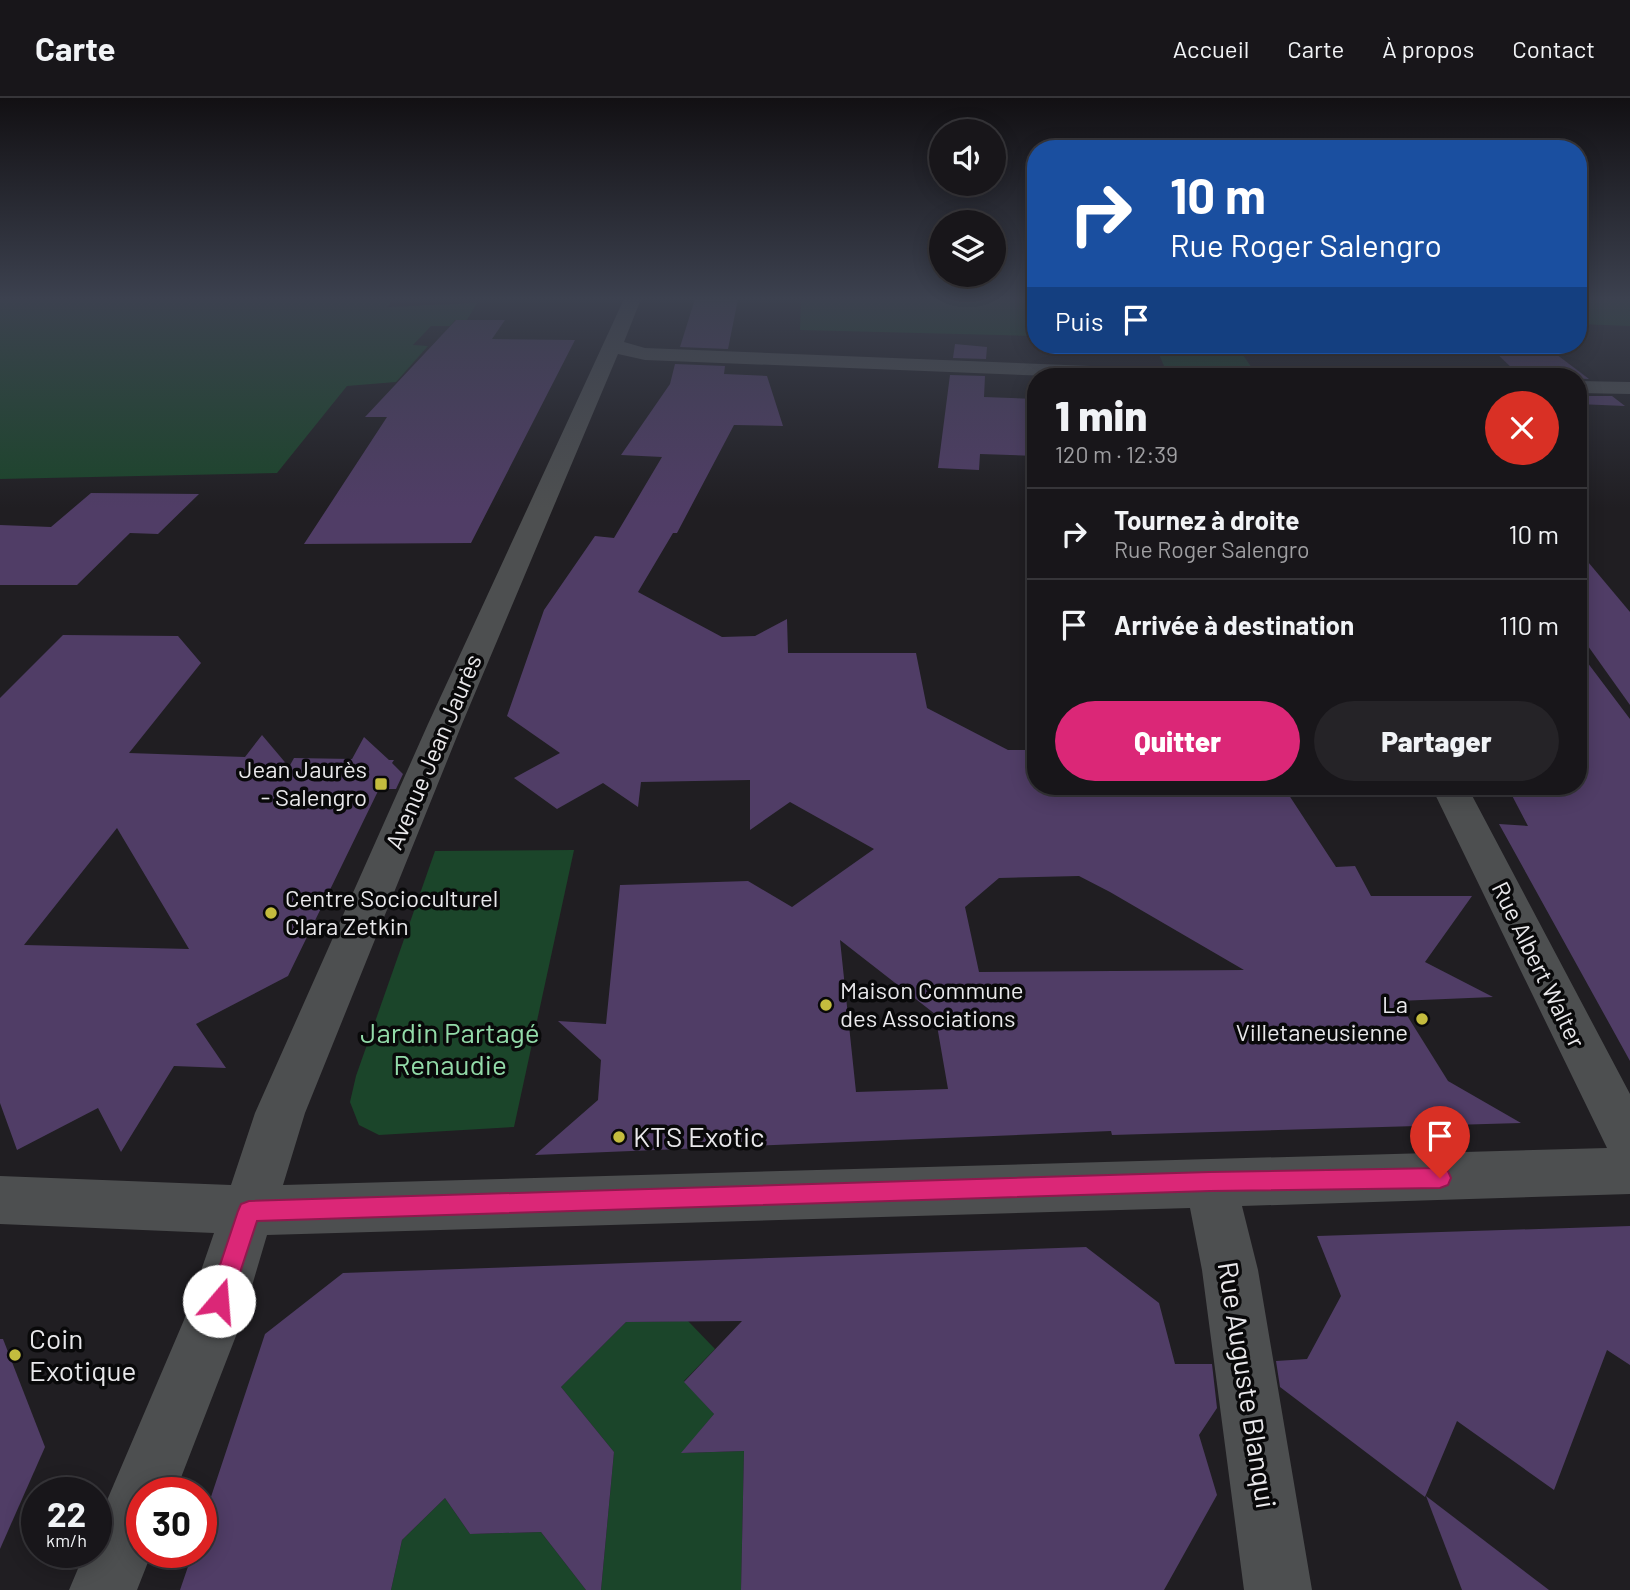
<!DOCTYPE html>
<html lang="fr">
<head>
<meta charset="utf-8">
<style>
  body { margin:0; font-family:Barlow,sans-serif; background:#252327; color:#f1f3f6; height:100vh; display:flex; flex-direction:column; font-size:26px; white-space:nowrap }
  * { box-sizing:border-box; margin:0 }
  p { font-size:23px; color:#9f9fa2 }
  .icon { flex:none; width:38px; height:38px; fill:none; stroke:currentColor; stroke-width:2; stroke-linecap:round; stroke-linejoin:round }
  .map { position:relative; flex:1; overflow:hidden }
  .drawer { position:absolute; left:1027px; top:270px; width:560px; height:427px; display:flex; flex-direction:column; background:#18161a; border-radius:28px; box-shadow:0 4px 18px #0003,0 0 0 2px #363539 }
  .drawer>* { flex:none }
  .hud { position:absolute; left:1027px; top:42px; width:560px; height:214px; border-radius:28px; box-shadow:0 4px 18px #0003,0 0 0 2px #363539; background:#1a4fa0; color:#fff; overflow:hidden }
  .fabs { position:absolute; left:929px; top:21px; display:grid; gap:14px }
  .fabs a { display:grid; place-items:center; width:77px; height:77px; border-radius:50%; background:#18161a; box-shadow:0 4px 18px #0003,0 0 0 2px #363539; font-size:35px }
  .speed { position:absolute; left:21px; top:1379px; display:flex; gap:14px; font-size:35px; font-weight:700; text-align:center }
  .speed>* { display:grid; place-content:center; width:91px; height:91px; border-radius:50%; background:#18161a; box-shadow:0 4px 18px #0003,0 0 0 2px #363539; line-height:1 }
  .speed small { font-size:18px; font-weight:400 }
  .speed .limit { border:10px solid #d22; background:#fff; color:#111 }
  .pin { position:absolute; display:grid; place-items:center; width:60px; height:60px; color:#fff; margin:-72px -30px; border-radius:50% 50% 50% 0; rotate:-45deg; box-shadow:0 0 7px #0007 }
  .pin .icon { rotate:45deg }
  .me { position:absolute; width:77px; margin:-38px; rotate:18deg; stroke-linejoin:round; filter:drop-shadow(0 0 5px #0008) }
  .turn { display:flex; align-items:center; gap:24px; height:147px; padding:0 28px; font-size:32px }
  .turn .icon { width:91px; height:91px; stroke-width:2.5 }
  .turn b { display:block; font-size:49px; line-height:60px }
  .then { display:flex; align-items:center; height:66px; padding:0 28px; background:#0003; gap:14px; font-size:26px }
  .round { display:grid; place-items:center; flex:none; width:74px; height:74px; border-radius:37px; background:#252327 }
  .headline { display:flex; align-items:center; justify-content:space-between; height:119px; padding:0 28px }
  h1 { font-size:42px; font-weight:800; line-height:52px }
  .cta { display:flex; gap:14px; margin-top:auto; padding:14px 28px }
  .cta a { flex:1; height:80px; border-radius:42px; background:#db2777; color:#fff; font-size:28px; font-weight:800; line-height:80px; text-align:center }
  .cta a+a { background:#252327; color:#f1f3f6 }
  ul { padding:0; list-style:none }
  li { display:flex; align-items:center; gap:21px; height:91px; padding:0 28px; border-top:2px solid #363539 }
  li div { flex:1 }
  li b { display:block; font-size:26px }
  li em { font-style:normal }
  header { display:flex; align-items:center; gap:42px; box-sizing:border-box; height:98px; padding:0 35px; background:#18161a; border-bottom:2px solid #363539 }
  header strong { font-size:33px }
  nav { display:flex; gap:38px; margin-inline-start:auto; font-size:24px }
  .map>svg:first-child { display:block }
</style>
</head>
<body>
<header>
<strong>Carte</strong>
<nav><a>Accueil</a><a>Carte</a><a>À propos</a><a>Contact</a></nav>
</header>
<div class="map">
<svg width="1630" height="1492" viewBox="0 0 1630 1492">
  <rect width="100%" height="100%" fill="#201e22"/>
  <g fill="#1b452a">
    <polygon points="0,201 392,201 388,209 477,205 467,222 455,222 450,228 431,228 413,247 428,248 396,284 347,288 277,375 0,381"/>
    <polygon points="801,201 1036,201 1036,238 800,232"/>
    <polygon points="1579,201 1630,201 1630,228 1579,226"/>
    <polygon points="1155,247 1236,247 1252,270 1164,268"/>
    <polygon points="574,752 514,1029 379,1037 359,1027 350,1004 356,978 435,753"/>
    <polygon points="688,1223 715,1251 684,1283 714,1316 682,1355 744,1353 741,1492 601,1492 614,1354 561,1289 626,1224"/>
    <polygon points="445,1400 470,1436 541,1434 586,1492 391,1492 402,1442"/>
  </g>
  <g fill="#503d66" fill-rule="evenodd">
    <polygon points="695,201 738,201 728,251 680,249"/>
    <polygon points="456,222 505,222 492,241 575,242 471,445 304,446 387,319 365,319"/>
    <polygon points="955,246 987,249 986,261 953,260"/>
    <polygon points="1488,247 1544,247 1589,281 1520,278"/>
    <path d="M675,266L725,268L724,276L767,278L783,328L734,327L677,435H673L638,494L722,539L755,538L787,521L788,555H916L927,610L1008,652H1036V688H1283L1336,769L1355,768L1371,798H1472L1425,864L1493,899L1398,903L1448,983L1521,1025L1112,1037L1111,1033L535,1057L598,1002L601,962L558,923L606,926L620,787L748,783L792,809L874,751L790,704L750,732V682L641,684L638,709L603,685L557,711L514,680L560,655L507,618L544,512L595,438L614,440L662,359L621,357L670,286ZM1079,778L1110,794L1244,872L979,874L965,809L999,780ZM840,842L935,916L948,991L856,994Z"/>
    <polygon points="950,277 985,278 984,299 1036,301 1036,358 980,356 979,372 938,370"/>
    <polygon points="1578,298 1612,298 1625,308 1578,306"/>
    <polygon points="91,395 199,396 158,436 130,435 77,487 0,487 0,427 51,429"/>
    <polygon points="1578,452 1630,514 1630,607 1578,534"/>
    <path d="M63,537L178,538L201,565L129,655L245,659L262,637L289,669L294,660L352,661L364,639L389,662H394L392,665L403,676L396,691H379L288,878L196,926L226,970L174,968L121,1054L98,1010L17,1052L0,1005V600ZM117,730L189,851L24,847Z"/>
    <polygon points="1578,552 1630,621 1630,963 1499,726 1528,728 1507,688 1578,688"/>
    <polygon points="1630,1128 1630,1267 1607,1252 1554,1392 1457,1323 1425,1399 1280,1289 1276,1263 1307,1261 1341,1198 1317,1138"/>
    <polygon points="1086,1149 1159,1205 1175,1266 1212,1266 1217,1310 1199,1337 1217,1397 1164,1492 741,1492 744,1353 681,1355 714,1316 684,1284 742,1223 626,1224 561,1289 614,1354 601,1492 586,1492 541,1434 470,1436 445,1400 402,1442 391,1492 180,1492 193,1454 201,1454 201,1429 265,1236 343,1175"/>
    <polygon points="0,1241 3,1241 45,1349 0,1451"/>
    <polygon points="1426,1398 1549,1492 1462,1492"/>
  </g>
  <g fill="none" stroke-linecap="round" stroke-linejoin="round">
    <g fill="#4d4f50" fill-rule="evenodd">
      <polygon points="624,201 641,201 624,244 645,250 1191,272 1201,278 1050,278 645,262 618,256 462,626 305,1015 283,1087 1607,1050 1431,688 1467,688 1630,996 1630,1096 1242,1108 1258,1172 1312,1492 1244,1492 1202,1172 1190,1110 267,1137 241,1225 175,1395 142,1395 142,1454 152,1454 137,1492 69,1492 85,1454 96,1454 96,1428 184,1222 214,1135 0,1126 0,1078 231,1087 255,1015 428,626"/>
      <polygon points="1578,283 1630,284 1630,296 1578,295"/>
    </g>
  </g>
  <linearGradient id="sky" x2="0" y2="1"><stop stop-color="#121013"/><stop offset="0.49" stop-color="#3c414f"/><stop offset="1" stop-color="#3c414f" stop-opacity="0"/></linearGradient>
  <rect width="1630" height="410" fill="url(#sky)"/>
  <polygon fill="#db2777" stroke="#8e194d" stroke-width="2" points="1440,1070 1448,1073 1451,1080 1448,1087 1440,1090 1210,1093 257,1123 228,1211 219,1214 211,1211 208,1203 238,1113 241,1106 249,1103 1210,1074"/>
  <g fill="#c4bc3e" stroke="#09090a" stroke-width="2.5">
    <rect x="374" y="679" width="14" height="14" rx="3.5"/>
    <circle cx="271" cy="815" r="7"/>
    <circle cx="826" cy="907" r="7"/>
    <circle cx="1422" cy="921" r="7"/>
    <circle cx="619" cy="1039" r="7"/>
    <circle cx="15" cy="1257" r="7"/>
  </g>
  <g text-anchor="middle" stroke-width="7" stroke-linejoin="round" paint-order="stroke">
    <g font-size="24" fill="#e9e8eb" stroke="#09090a">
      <text transform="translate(434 654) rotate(-67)" y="8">Avenue Jean Jaurès</text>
      <text transform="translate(1538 867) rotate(64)" y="8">Rue Albert Walter</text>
    </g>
    <g font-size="24" fill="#e9e8eb" stroke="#09090a" text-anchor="end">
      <text x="367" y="680">Jean Jaurès<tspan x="367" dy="28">- Salengro</tspan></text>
      <text x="285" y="809" text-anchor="start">Centre Socioculturel<tspan x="285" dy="28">Clara Zetkin</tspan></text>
      <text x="840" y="901" text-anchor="start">Maison Commune<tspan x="840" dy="28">des Associations</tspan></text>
      <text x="1408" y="915">La<tspan x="1408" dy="28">Villetaneusienne</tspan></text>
    </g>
    <g font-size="28" fill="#93dba9" stroke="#09090a">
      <text x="450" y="945">Jardin Partagé<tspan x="450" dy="32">Renaudie</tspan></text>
    </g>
    <g font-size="28" fill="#e9e8eb" stroke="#09090a" text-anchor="start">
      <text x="633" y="1049">KTS Exotic</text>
      <text x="29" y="1251">Coin<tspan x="29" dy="32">Exotique</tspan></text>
    </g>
    <g font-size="28" fill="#e9e8eb" stroke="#09090a">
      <text transform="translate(1247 1287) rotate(81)" y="10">Rue Auguste Blanqui</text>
    </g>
  </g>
</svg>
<div class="fabs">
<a><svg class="icon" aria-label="sound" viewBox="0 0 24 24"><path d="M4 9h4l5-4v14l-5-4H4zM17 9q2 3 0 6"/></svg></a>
<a><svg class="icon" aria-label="layers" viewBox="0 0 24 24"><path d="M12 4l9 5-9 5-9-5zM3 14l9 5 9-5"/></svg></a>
</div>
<div class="speed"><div>22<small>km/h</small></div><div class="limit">30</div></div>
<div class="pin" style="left:1440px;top:1080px;background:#d93025"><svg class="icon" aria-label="arrive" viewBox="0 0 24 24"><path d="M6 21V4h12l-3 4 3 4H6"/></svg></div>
<svg class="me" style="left:219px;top:1203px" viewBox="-20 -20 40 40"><circle r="19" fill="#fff"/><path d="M0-13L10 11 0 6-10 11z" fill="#db2777"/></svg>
<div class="hud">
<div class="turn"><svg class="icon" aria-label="right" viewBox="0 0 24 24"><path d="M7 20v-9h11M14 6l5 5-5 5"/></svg><div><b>10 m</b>Rue Roger Salengro</div></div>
<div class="then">Puis<svg class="icon" aria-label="arrive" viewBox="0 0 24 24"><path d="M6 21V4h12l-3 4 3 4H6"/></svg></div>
</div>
<section class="drawer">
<div class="headline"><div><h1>1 min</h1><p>120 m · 12:39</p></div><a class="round" style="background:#d93025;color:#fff"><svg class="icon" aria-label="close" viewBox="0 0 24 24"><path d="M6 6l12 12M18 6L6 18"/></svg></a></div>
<ul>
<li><svg class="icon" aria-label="right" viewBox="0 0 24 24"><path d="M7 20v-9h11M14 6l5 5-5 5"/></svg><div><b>Tournez à droite</b><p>Rue Roger Salengro</p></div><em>10 m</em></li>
<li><svg class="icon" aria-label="arrive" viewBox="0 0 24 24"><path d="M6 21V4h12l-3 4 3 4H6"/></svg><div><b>Arrivée à destination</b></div><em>110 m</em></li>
</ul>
<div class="cta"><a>Quitter</a><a>Partager</a></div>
</section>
</div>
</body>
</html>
